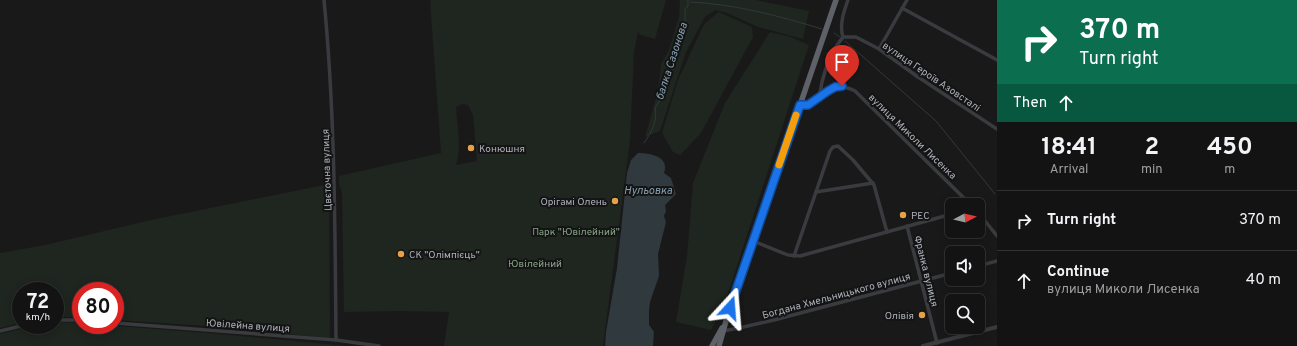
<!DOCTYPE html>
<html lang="en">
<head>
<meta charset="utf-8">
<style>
  body { margin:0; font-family:Overpass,sans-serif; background:#1c1c1d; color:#f1f3f6; height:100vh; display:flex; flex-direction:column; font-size:15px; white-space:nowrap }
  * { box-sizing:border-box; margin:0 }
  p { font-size:13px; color:#9d9ea0 }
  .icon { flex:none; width:22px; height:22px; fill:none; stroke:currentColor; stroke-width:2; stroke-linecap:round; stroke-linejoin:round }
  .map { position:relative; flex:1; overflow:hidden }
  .side { display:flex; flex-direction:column; background:#131314; width:300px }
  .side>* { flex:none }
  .hud { background:#0b6e4f; color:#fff; overflow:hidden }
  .needle { width:26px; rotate:83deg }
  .buttons { position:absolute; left:945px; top:198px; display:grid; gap:8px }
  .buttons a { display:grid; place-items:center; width:40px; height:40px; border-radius:6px; background:#131314; box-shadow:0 2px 10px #0003,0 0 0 1px #323234; font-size:20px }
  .speed { position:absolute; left:12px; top:282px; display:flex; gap:8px; font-size:20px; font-weight:700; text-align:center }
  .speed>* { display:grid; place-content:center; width:52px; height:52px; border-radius:50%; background:#131314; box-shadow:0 2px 10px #0003,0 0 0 1px #323234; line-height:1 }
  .speed small { font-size:10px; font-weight:400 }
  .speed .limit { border:6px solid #d22; background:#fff; color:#111 }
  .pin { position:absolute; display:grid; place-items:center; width:34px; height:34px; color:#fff; margin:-41px -17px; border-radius:50% 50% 50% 0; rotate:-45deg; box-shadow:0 0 4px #0007 }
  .pin .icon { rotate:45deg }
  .me { position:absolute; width:44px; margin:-22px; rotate:19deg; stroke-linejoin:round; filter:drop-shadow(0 0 3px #0008) }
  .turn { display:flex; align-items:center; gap:14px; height:84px; padding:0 16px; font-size:18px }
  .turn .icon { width:52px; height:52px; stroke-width:2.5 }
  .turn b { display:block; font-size:28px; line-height:34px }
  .then { display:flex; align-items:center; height:38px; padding:0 16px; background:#0003; gap:8px; font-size:15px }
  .eta { display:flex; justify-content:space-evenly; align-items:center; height:68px; text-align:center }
  .eta b { font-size:24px; font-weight:700; line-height:28px }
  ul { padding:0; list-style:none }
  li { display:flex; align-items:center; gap:12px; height:60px; padding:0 16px; border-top:1px solid #323234 }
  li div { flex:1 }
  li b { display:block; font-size:15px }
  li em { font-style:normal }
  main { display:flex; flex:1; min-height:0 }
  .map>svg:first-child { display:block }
</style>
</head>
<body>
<main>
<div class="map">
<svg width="997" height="346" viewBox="0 0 997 346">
  <rect width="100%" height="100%" fill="#19191a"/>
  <g fill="#1f251f" fill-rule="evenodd">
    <path d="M430,0H666L655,39L641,35L638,32L634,52L630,141L603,346H444L449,312L399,311L344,312L342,193L339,184V176L441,153ZM462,104L468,105L473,115L477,161L456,165C462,147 457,126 456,107Z"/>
    <polygon points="680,0 756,0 809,11 803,39 758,27 727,13 715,10 705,17 686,52 660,131 645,137 658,91 661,64 668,52 674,34 679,16"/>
    <polygon points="719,12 752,27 753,37 701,133 680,155 673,152 662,133 678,80 704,24"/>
    <polygon points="770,32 791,37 809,45 724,306 711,330 676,322 687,256 693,183 725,103"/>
    <polygon points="329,184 330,336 329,338 208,326 115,320 115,291 81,291 81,317 55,317 55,291 21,291 21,323 0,328 0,253 45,245 151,220"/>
    <polygon points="55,322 81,323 81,325 104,325 207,333 348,346 0,346 0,334 36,325 55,325"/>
  </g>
  <path fill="#2f393e" d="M638,153C651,153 670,157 664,173L671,178L676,194L665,205L666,211L664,216L666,222L658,254L659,276L650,302L649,310V325L654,332L653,346H605L606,332L617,268L627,173L631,160Z"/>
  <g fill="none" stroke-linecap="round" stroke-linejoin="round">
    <g stroke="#2f393e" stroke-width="1">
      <path d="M690,2C735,4 779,16 822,29"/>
      <polyline points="834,33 840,37"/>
      <polyline points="845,41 936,121 995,194"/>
      <path d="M644,143C651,133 658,121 655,108L660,100L662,94V88L666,79L671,52L675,50L677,42L680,40L681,34L680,32L685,22V9L688,6V0"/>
    </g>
    <g stroke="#3a3b3f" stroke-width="3.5">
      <path d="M324,0C335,113 335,227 336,340"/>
      <polyline points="902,8 997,60"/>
      <polyline points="843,37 856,37 879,49 918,77 997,129"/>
      <path d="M843,37C839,25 844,11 848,0"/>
      <polyline points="879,49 907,0"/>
      <path d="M819,97C832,88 839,83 855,91L971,205"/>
      <path d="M800,105C807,105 814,104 818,97C821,93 821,86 822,82C826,65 832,50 843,37"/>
      <polyline points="816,192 873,183"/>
      <polyline points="978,212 997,236"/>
      <polyline points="907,226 937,343"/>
      <polyline points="753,241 788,255 800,256 952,214"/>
      <polyline points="794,256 830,151 833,147 838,146 853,160 874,185 887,232"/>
      <polyline points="978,266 997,261"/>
      <polyline points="55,320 81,320"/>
      <polyline points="115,323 336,340 379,346"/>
      <polyline points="0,331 25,325"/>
      <polyline points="723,331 739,328 774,320 952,273"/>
    </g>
    <polyline stroke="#3a3b3f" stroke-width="4" points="923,346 997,327"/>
    <g stroke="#5e6167" stroke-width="5.5">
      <polyline points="712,346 722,328"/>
      <polyline points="719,346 726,321 836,0"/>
    </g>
  </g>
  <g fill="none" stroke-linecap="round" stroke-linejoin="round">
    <defs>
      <polyline id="route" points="730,308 800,105 808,105 828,91 835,87 842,86"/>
    </defs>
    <use href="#route" stroke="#114b97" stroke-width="10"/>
    <use href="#route" stroke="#1a73e8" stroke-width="7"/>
    <polyline stroke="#f59e0b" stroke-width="7" points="779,165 796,115"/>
  </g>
  <g fill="#e4a147" stroke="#141415" stroke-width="1.5">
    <circle cx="471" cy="148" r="4"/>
    <circle cx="615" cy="201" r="4"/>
    <circle cx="903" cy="215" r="4"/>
    <circle cx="401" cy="254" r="4"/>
    <circle cx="922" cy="315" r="4"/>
  </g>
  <g text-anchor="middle" stroke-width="4" stroke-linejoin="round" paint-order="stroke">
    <g font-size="10" fill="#acb1b9" stroke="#141415">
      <text transform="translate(932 76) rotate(34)" y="4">вулиця Героїв Азовсталі</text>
      <text transform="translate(913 136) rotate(44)" y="4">вулиця Миколи Лисенка</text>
      <text transform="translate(326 170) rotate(-92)" y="4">Цвєточна вулиця</text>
      <text transform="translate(927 271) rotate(76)" y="4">Франка вулиця</text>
      <text transform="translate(836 295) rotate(-15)" y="4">Богдана Хмельницького вулиця</text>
      <text transform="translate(248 325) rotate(4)" y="4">Ювілейна вулиця</text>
    </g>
    <g font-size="10" fill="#acb1b9" stroke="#141415" text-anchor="start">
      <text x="479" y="152">Конюшня</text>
      <text x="607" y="205" text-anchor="end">Орігамі Олень</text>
      <text x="911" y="219">РЕС</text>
      <text x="409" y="258">СК "Олімпієць"</text>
      <text x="914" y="319" text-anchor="end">Олівія</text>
    </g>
    <g font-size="10" fill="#85a285" stroke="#141415">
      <text x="576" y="235">Парк "Ювілейний"</text>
      <text x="535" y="267">Ювілейний</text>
    </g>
    <g font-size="11" font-style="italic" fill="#86a1b1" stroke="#141415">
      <text transform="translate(671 61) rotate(-72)" y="4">балка Сазонова</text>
      <text x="648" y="194">Нульовка</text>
    </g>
  </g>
</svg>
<div class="buttons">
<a><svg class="needle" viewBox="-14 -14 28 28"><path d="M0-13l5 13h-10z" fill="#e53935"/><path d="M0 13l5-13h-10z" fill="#9d9ea0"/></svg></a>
<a><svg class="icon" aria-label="sound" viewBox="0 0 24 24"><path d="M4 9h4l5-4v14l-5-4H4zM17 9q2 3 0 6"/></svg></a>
<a><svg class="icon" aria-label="search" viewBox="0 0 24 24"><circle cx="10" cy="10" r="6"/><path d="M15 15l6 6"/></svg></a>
</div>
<div class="speed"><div>72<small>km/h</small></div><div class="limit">80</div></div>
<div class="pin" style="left:842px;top:86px;background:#d93025"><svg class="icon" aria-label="arrive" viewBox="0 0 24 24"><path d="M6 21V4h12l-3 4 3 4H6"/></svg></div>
<svg class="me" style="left:730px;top:308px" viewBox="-20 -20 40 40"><path d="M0-17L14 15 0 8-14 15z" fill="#1a73e8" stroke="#fff" stroke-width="4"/></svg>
</div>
<section class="side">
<div class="hud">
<div class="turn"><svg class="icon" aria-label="right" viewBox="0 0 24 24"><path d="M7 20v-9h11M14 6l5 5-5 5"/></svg><div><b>370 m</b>Turn right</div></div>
<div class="then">Then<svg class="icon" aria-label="ahead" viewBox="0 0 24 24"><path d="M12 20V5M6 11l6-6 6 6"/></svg></div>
</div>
<div class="eta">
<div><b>18:41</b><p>Arrival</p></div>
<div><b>2</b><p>min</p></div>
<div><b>450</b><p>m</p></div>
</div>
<ul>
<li><svg class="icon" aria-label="right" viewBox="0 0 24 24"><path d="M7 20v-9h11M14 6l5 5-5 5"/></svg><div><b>Turn right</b></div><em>370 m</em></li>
<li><svg class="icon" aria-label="ahead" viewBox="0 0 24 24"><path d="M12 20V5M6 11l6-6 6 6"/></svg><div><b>Continue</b><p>вулиця Миколи Лисенка</p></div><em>40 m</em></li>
</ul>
</section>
</main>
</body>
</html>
